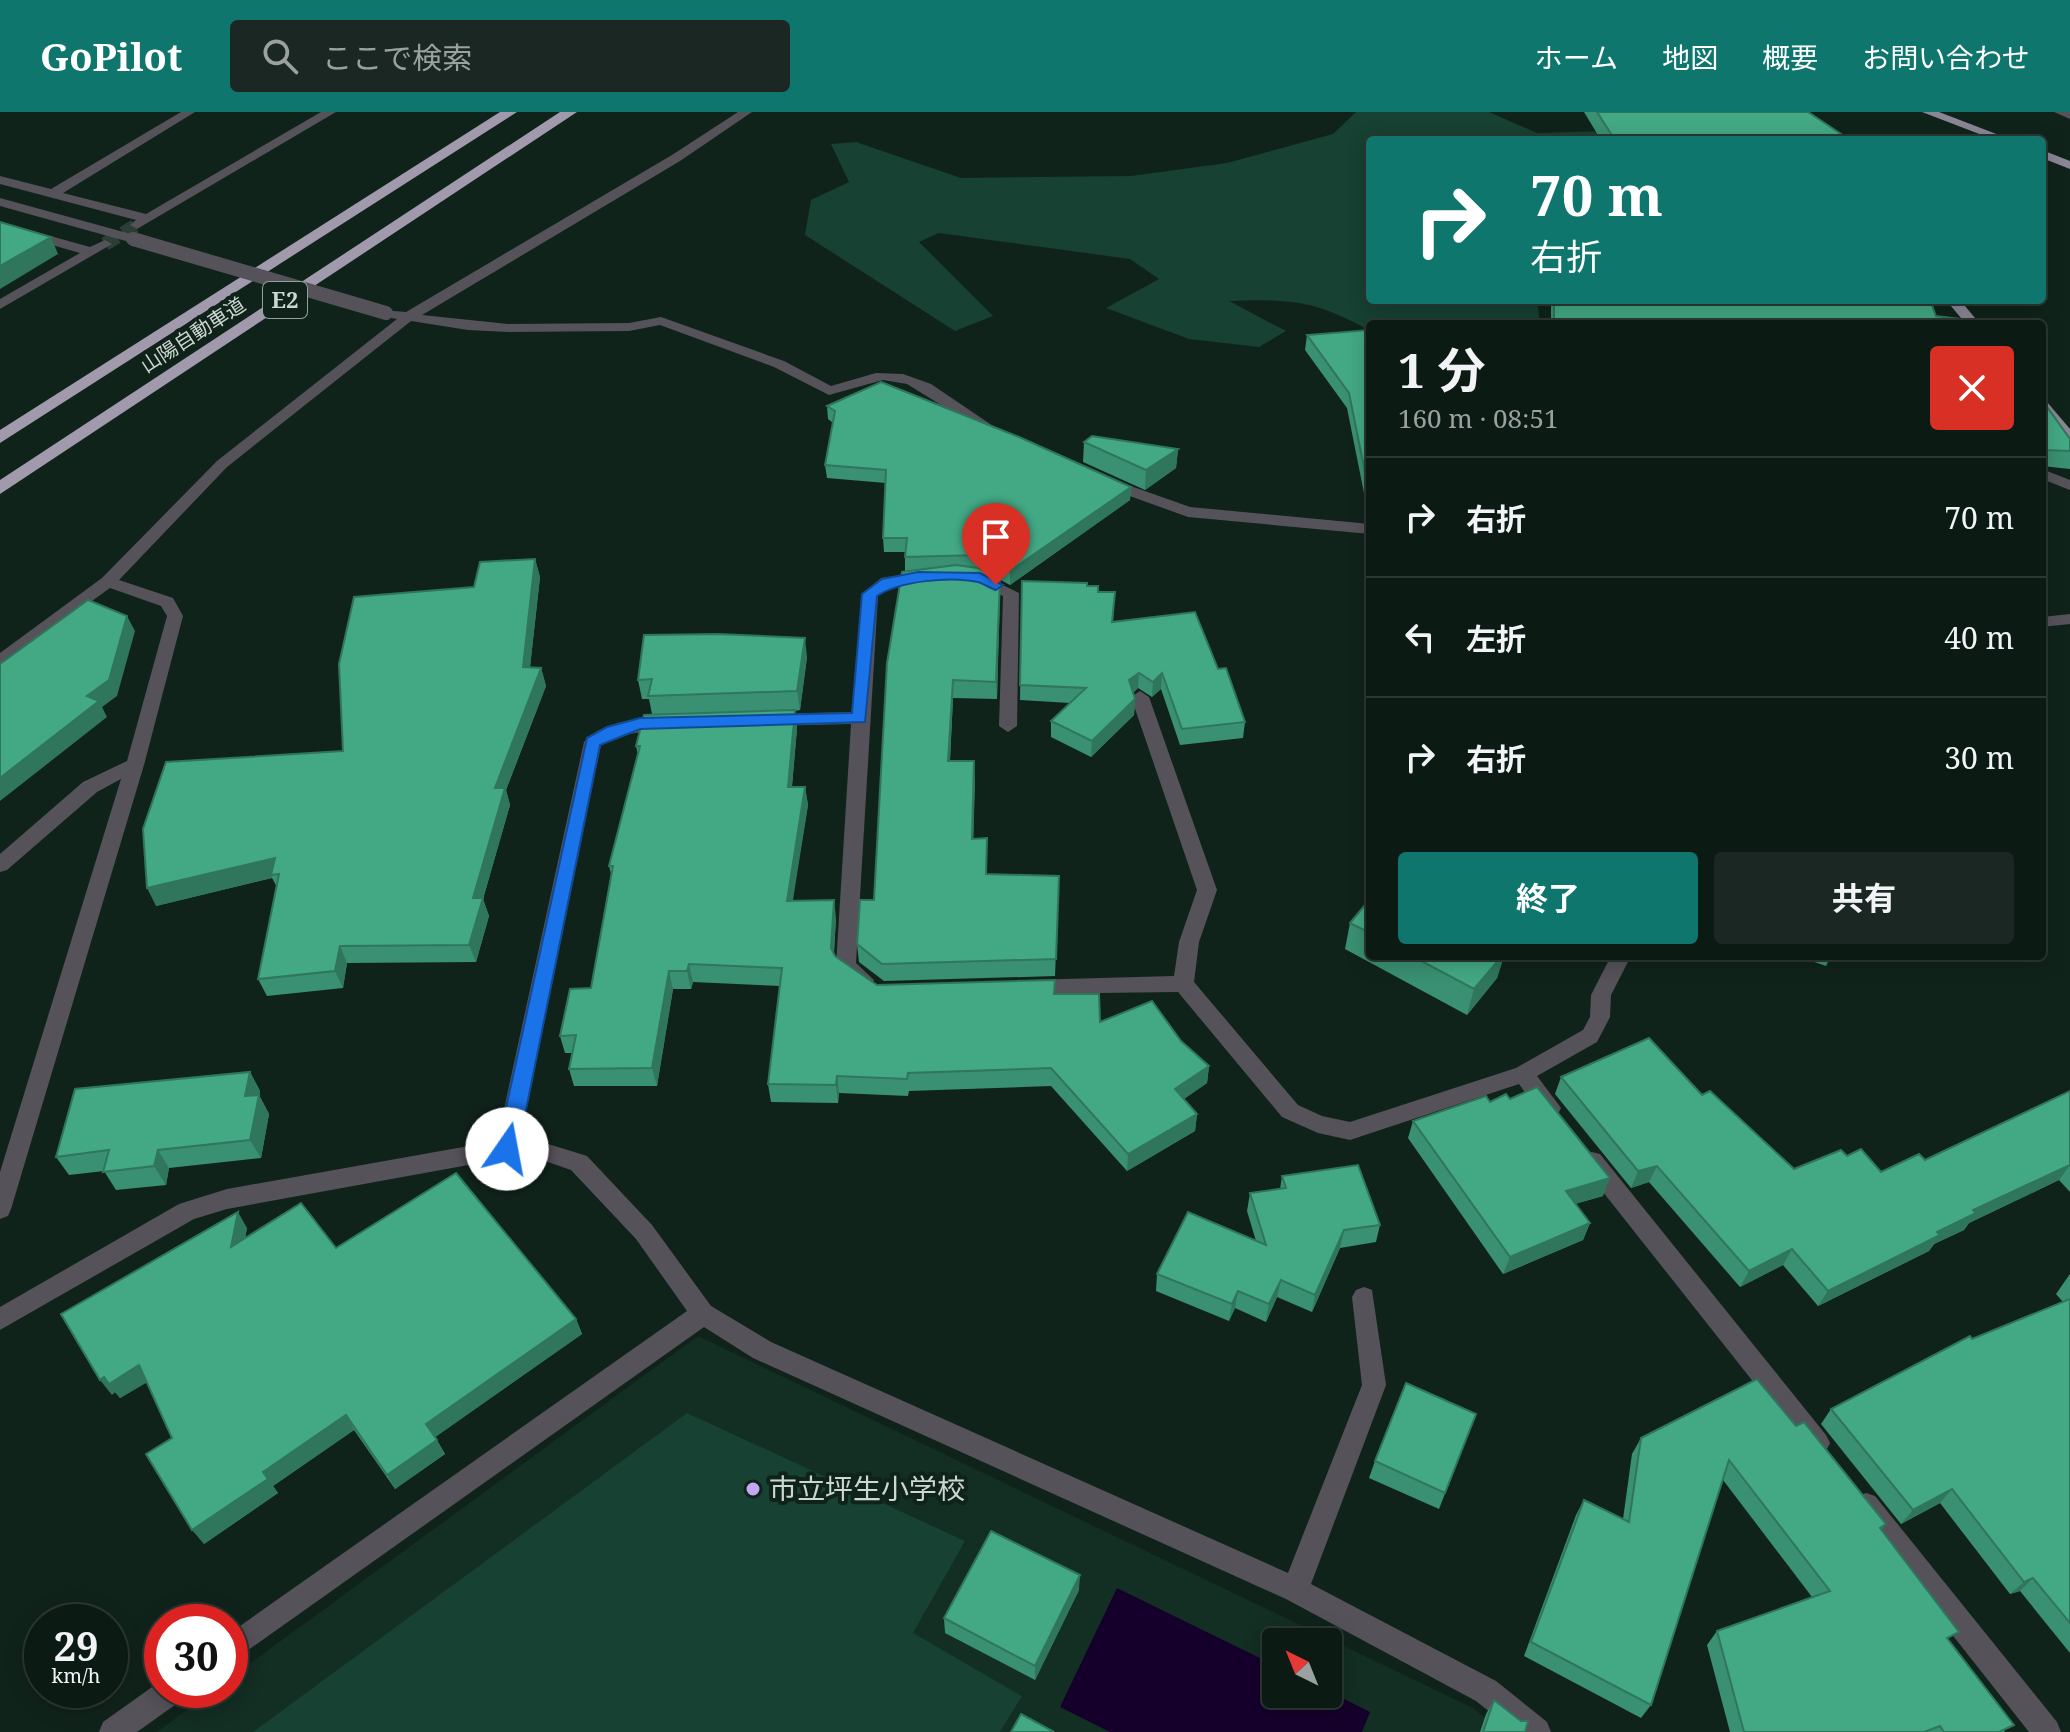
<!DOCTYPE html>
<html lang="ja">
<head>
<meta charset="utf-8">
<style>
  body { margin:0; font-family:"Noto Serif","Noto Sans JP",serif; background:#1a2722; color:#f1f3f6; height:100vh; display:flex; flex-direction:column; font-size:30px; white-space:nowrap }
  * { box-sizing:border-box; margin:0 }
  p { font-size:26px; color:#9aa1a0 }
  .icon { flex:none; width:44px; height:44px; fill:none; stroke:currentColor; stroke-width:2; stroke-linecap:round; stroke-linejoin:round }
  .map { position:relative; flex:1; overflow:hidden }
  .drawer { position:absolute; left:1366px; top:208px; width:680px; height:640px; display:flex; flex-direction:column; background:#0c1a14; border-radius:8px; box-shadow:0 4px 20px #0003,0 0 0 2px #2c3834 }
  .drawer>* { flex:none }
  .banner { position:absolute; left:1366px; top:24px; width:680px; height:168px; border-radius:8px; box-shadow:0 4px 20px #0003,0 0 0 2px #2c3834; background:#0f766e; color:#fff; overflow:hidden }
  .needle { width:52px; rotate:317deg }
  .controls { position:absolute; left:1262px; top:1516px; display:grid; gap:16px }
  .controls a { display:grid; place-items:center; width:80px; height:80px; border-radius:8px; background:#0c1a14; box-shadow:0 4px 20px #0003,0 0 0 2px #2c3834; font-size:40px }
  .speed { position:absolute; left:24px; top:1492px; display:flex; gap:16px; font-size:40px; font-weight:700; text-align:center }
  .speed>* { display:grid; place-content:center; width:104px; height:104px; border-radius:50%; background:#0c1a14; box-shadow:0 4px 20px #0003,0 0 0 2px #2c3834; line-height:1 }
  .speed small { font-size:20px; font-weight:400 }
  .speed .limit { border:12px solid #d22; background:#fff; color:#111 }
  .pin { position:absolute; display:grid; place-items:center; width:68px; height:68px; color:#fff; margin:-82px -34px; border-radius:50% 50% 50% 0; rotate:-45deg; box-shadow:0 0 8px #0007 }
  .pin .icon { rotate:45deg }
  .me { position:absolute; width:88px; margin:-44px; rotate:12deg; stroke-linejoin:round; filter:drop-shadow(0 0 6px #0008) }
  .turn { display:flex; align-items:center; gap:28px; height:168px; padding:0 32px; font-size:36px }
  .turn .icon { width:104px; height:104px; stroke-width:2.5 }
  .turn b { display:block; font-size:56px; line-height:68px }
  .round { display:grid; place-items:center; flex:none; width:84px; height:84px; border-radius:8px; background:#1a2722 }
  .summary { display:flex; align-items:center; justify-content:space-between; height:136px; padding:0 32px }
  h1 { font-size:48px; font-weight:700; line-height:60px }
  .cta { display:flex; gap:16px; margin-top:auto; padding:16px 32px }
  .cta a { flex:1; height:92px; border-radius:8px; background:#0f766e; color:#fff; font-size:32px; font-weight:700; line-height:92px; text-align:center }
  .cta a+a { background:#1a2722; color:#f1f3f6 }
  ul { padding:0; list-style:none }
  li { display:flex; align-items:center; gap:24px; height:120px; padding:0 32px; border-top:2px solid #2c3834 }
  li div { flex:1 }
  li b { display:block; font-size:30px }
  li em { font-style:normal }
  header { display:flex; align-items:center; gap:48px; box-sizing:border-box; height:112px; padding:0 40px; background:#0f766e; color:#fff }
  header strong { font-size:38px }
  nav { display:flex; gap:44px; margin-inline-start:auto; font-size:28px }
  .search { width:560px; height:72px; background:#1a2722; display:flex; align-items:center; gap:20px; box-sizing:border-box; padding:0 28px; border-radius:8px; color:#9aa1a0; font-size:30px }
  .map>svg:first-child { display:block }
</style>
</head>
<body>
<header>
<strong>GoPilot</strong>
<div class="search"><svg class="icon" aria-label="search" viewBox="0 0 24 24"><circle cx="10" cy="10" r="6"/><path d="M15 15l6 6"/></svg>ここで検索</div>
<nav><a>ホーム</a><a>地図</a><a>概要</a><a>お問い合わせ</a></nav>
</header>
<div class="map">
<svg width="2070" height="1620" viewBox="0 0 2070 1620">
  <rect width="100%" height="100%" fill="#10231b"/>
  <path fill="#132e23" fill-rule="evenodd" d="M698,1224L1473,1596L1502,1620H157L214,1578H230V1566ZM1276,1530H1328V1582H1276Z"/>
  <g fill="#174132">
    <path d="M1356,0H1489L1537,21L1609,19L1650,28H1370V188H1537L1540,212H1370V219C1316,188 1290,187 1229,189L1286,219L1259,235L1189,227L1106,196L1159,167L1130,147L939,121L919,130L993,204L955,219L805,123L811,88L849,70L831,32L856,30L961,66L1131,64L1227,51L1333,22Z"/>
    <polygon points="687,1301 965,1429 913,1521 1022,1584 1000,1620 253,1620"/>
  </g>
  <polygon fill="#15002b" points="1117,1476 1276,1554 1276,1582 1328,1579 1370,1600 1362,1620 1110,1620 1060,1595"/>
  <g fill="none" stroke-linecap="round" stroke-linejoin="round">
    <polyline stroke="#2c3e36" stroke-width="14" stroke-dasharray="14 7" stroke-linecap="butt" points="105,132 137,113"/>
    <g fill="#55525a" fill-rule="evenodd">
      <polygon points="181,0 195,0 63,81 146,102 321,0 336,0 137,117 130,113 136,108 0,72 0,64 51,77"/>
      <polygon points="738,0 752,0 680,49 422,203 508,212 629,211 661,205 784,249 831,274 876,261 903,262 931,272 996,316 988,321 983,319 907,272 883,268 829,283 774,255 660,213 629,219 508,220 468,218 411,209 227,355 119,468 173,486 183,504 144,653 11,1097 8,1104 0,1107 0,1060 121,667 97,680 7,758 0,760 0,742 83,670 127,649 167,504 161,494 110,476 0,555 0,541 102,466 217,349 397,207 381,204 381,198 406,200 672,43"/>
      <polygon points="2054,0 2070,0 2070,7"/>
      <polygon points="0,86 138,124 140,127 133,131 0,94"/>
      <polygon points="0,110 90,135 105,128 112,132 0,197 0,187 80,141 0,118"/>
      <polygon points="2042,357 2070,368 2070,378 2042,367"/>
      <polygon points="1108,366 1190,395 1370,412 1370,422 1188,405 1102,374 1102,368"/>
      <path d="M928,460L936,465L934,469L892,475L878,484L856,851L874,868L871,874C858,878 842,866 836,854L851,612L770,614L761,608L770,602L852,600L862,482L881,466Z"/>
      <polygon points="976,460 1019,481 1017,614 1008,620 999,614 1003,484 970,469 968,465"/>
      <polygon points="2070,502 2070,512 2042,515 2042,505"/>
      <path d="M1140,579L1149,585L1217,778L1199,830L1194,870L1298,993L1322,1004L1350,1010L1516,956L1583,918L1590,905L1591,883L1611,844H1631L1611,883L1610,905L1597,930L1537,964L1561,996L1558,1002C1539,1008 1529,985 1519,972L1350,1028L1318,1021L1282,1005L1178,880L1020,882L1017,876L1020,870L1027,868L1174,864L1179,830L1197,778L1131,585Z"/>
      <path d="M666,605L672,607L675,611L672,615L629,622L601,633L520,1029L545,1031L587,1044L652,1113L711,1194L771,1230L1288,1461L1362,1273L1352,1185L1356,1178L1364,1175L1372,1178L1386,1273L1311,1472L1496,1569L1547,1610L1551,1620H1515L1476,1589L1286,1487L753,1246L704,1215L230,1551V1521L687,1199L636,1127L571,1058L545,1049L507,1046L227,1097L194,1107L0,1218V1195L179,1092L227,1077L497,1029L584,630C601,609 641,606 666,605Z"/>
      <polygon points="1592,1040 1600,1042 1826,1323 1830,1331 1826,1339 1817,1343 1808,1339 1584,1056 1581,1049 1584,1042"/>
      <polygon points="1866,1381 1875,1384 2057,1610 2061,1620 2029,1620 1857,1402 1853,1393 1857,1384"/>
      <polygon points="162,1568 162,1578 186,1578 182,1588 137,1620 99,1620 103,1610"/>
    </g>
    <g fill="#8b8696" fill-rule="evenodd">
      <polygon points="1922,0 1939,0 2012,28 1995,28"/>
      <polygon points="2042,38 2070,49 2070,57 2042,46"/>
      <polygon points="1946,188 1960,188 1980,212 1966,212"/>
      <polygon points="2042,289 2047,290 2070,317 2070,332 2065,330 2042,303"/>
    </g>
    <g fill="#a19aad" fill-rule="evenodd">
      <polygon points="500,0 517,0 0,331 0,318"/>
      <polygon points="560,0 577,0 0,382 0,368"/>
    </g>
    <polyline stroke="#55525a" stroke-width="14" points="133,127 386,201"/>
  </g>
  <g fill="#3a9072">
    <polygon points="1584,0 1808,0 1850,28 1601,28"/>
    <polygon points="1551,188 1930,188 1936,204 1961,212 1551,212"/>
    <polygon points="1370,218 1370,402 1368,401 1347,296 1305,238 1307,223"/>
    <polygon points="2042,288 2070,327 2070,357 2042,354"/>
    <polygon points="827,294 1131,375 1130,388 1010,473 980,457 1000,467 997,587 953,586 950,649 975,666 973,727 987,762 1059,764 1055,864 884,869 859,850 857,832 874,788 905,459 905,440 884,440 883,426 886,371 827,366 825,353 833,311 828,307"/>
    <polygon points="1084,330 1178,337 1176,356 1145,378 1083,350"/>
    <polygon points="535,447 540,465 530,555 541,556 546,574 506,678 510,693 483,787 489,804 476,850 347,851 343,876 267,884 258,867 277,775 272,766 156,794 343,639 474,475"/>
    <polygon points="1022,469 1087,474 1098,480 1115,480 1113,509 1218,557 1245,610 1243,626 1180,633 1161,577 1152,585 1138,576 1133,581 1135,587 1134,603 1091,645 1051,625 1051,609 1070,591 1020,588"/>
    <polygon points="807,545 800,598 795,599 797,617 792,675 805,675 808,693 792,789 836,806 834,841 835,844 877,873 1055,882 1100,910 1181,929 1209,954 1207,971 1184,987 1197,1002 1195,1019 1127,1059 1051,974 909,979 908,984 839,981 838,991 771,990 768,972 780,874 693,870 691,877 673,877 657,974 574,974 569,957 572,941 565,941 560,924 591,876 611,762 609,754 638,643 636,634 652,602 649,587 642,587 638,568"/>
    <polygon points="1370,787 1370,844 1504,844 1497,866 1467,903 1345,837 1350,811"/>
    <polygon points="1797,844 1831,844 1826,854"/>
    <polygon points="250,960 260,979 259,983 269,1002 261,1046 169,1056 166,1073 116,1078 104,1059 69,1063 56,1045"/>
    <polygon points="1561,965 1702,983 1794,1057 1847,1044 1881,1060 1925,1048 2070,979 2070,1080 2059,1068 1969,1111 1964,1118 1934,1132 1929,1139 1818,1194 1783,1153 1740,1175 1649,1070 1631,1076 1555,982"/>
    <polygon points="1490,990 1603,1084 1575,1092 1590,1111 1583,1128 1503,1162 1408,1026 1413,1009"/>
    <polygon points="1282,1064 1380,1113 1376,1130 1340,1136 1312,1200 1277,1185 1266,1210 1235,1196 1229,1209 1156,1179 1157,1162 1256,1129 1247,1099 1250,1081 1280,1077"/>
    <polygon points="247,1116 245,1126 336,1136 576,1207 582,1222 435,1325 445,1342 395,1377 354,1318 273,1374 278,1381 204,1432 172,1326 147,1270 120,1286 115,1280 112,1283"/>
    <polygon points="2070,1162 2070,1541 2020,1479 2010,1482 1940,1391 1901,1412 1821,1312 1831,1297 1972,1227 2063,1190 2056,1182"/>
    <polygon points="1476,1302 1439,1397 1369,1366 1375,1349"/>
    <polygon points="1796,1314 1886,1412 1881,1418 2005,1620 1730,1620 1707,1533 1717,1519 1812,1485 1723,1368 1651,1593 1641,1606 1524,1544 1576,1403 1584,1388 1623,1407 1632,1342 1641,1326"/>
    <polygon points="1079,1478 1035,1568 945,1521 944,1506"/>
    <polygon points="1494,1588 1525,1620 1480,1620 1486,1602"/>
  </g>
  <g fill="#2f765c">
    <polygon points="51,125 58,142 0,177 0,154"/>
    <polygon points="1178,337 1176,356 1145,378 1146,358"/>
    <polygon points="1131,375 1130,388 1010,473 1010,459"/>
    <polygon points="535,447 540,465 528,573 523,555"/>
    <polygon points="1000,467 1000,485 997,587 996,570"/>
    <polygon points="127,504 135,519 117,584 102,595 107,605 0,689 0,666 87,584"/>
    <polygon points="805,526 807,545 800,598 797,579"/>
    <polygon points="541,556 546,574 506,678 510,693 483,787 489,804 476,850 469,833 473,786 495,676"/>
    <polygon points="1139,561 1138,576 1128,584 1129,568"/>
    <polygon points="1162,561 1161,577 1152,585 1153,570"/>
    <polygon points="953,568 953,586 949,666 948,649"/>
    <polygon points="1135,587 1134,603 1091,645 1092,629"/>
    <polygon points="795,598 797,617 790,694 788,675"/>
    <polygon points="974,649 975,666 973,744 972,727"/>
    <polygon points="805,675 808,693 790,807 787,789"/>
    <polygon points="275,746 271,763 272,766 156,794 147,776"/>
    <polygon points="834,788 836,806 833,854 831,836"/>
    <polygon points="340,834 347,851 343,876 335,859"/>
    <polygon points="1502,844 1504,844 1497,866 1467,903 1474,877"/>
    <polygon points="689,852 693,870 691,877 687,859"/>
    <polygon points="669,859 673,877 657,974 652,956"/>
    <polygon points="1209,954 1207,971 1173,994 1175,977"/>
    <polygon points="250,960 260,979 255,1003 245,984"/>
    <polygon points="837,964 839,981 838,991 836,973"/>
    <polygon points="259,983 269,1002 261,1046 250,1028"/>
    <polygon points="1197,1002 1195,1019 1127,1059 1128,1042"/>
    <polygon points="158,1038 169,1056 166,1073 154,1054"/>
    <polygon points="2070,1053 2059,1068 1969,1111 1964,1118 1934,1132 1929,1139 1818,1194 1828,1179 1937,1120 1973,1098"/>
    <polygon points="1657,1054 1649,1070 1631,1076 1638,1059"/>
    <polygon points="1610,1066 1603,1084 1559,1096 1566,1079"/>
    <polygon points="238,1100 247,1116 241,1150 231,1135"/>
    <polygon points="1590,1111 1583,1128 1503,1162 1510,1145"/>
    <polygon points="1344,1118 1340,1136 1312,1200 1315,1183"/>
    <polygon points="1792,1137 1783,1153 1740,1175 1749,1159"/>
    <polygon points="1281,1168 1277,1185 1266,1210 1269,1192"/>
    <polygon points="1238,1179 1235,1196 1229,1209 1232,1192"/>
    <polygon points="576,1207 582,1222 434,1326 426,1312"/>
    <polygon points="139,1253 151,1268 120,1286 115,1280 112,1283 100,1268 104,1265"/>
    <polygon points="346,1303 354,1318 273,1374 278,1381 204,1432 192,1418 263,1360"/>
    <polygon points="437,1328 445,1342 395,1377 387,1363"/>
    <polygon points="1952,1377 1940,1391 1901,1412 1913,1398"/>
    <polygon points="1080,1463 1079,1478 1035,1568 1035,1554"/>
    <polygon points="2033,1466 2020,1479 2010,1482 2024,1470"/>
  </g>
  <g fill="#43a884" stroke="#2f765c" stroke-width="2">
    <polygon points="1597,0 1808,0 1850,28 1615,28"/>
    <polygon points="0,110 51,125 0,154"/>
    <polygon points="1554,188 1930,188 1936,204 1960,207 1961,212 1671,212 1652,211 1652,212 1554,212"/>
    <polygon points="1370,218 1370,385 1349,281 1307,223"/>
    <polygon points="881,270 1019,325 1131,375 1010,459 980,443 905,445 907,426 883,426 886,358 825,353 835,299 827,294"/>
    <polygon points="2042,288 2070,327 2070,339 2042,338"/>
    <polygon points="1092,324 1178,337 1146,358 1084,330"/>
    <polygon points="535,447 523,555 541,556 495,676 505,676 473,786 483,786 469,833 340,834 335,859 258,867 279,762 271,763 275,746 147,776 143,717 166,650 343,639 339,552 354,485 474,475 480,450"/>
    <polygon points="956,453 978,456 1000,467 996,570 953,568 948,649 974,649 972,727 987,726 986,762 1059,764 1056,847 882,852 857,832 860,788 874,788 887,551 902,460"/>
    <polygon points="1022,469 1087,471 1087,474 1098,474 1098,480 1115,480 1112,510 1195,500 1218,557 1226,556 1245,610 1182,617 1162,561 1153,570 1139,561 1129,568 1135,587 1092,629 1051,609 1086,576 1020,573"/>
    <polygon points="88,488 127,504 109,568 87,584 99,589 0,666 0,552"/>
    <polygon points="718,522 805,526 797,579 648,584 652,567 638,568 644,523"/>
    <polygon points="795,598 788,675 805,675 787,789 834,788 831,836 835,844 877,873 1055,868 1054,882 1099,882 1100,910 1152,889 1181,929 1209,954 1175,977 1197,1002 1128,1042 1051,956 908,961 907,967 837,964 836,973 768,972 782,856 689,852 687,859 669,859 652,956 569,957 576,923 560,924 570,877 591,876 613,754 609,754 640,634 636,634 644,603"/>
    <polygon points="1370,787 1370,821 1350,811"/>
    <polygon points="1412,844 1502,844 1474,877"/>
    <polygon points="1649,926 1702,983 1710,979 1794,1057 1841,1038 1847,1044 1861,1037 1881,1060 1919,1042 1925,1048 2070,979 2070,1053 1973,1098 1976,1101 1937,1120 1940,1123 1828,1179 1792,1137 1749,1159 1657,1054 1638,1059 1561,965"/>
    <polygon points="250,960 245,984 259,983 250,1028 158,1038 154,1054 103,1060 109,1038 56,1045 75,977"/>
    <polygon points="1537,975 1610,1066 1566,1079 1590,1111 1510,1145 1413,1009 1486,984 1490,990 1506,982 1510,987"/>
    <polygon points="1358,1053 1380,1113 1344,1118 1315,1183 1281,1168 1269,1192 1238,1179 1232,1192 1157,1162 1188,1100 1266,1133 1250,1081 1286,1076 1282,1064"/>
    <polygon points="456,1061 576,1207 426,1312 437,1328 387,1363 346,1303 263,1360 268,1367 192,1418 146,1342 172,1326 139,1253 109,1272 104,1265 100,1268 61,1202 238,1100 231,1135 301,1091 336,1136"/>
    <polygon points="2070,1187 2070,1511 2033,1466 2024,1470 1952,1377 1913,1398 1831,1297 1970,1224 1972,1227"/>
    <polygon points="1757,1267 1796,1314 1804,1310 1886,1412 1880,1416 1959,1520 1947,1526 2014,1613 1999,1620 1944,1620 1940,1614 1924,1620 1744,1620 1717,1519 1830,1479 1729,1348 1651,1593 1531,1530 1584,1388 1629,1410 1641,1326"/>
    <polygon points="1406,1271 1476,1302 1445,1381 1375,1349"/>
    <polygon points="991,1419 1080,1463 1035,1554 944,1506"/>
    <polygon points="1494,1588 1521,1609 1528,1609 1525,1620 1483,1620"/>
    <polygon points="1021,1602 1054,1620 1011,1620"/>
  </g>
  <path fill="#1a73e8" stroke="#114b97" stroke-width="2" d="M918,460L980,461L1003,473L996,478C990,476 984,472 978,470C951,464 899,469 877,484L865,610L640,617L600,633L518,1037L507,1045L500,1043L497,1037L587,626L607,615L640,606L852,601L862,482L882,467Z"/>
  <circle fill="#c4a7f1" stroke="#10231b" stroke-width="3" cx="753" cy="1377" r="8"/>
  <g text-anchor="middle" stroke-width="8" stroke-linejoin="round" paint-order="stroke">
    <g font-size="20" fill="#cbd7d1" stroke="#10231b">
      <text transform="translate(193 223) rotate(-33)" y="7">山陽自動車道</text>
    </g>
    <rect fill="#10231b" stroke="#93a19a" stroke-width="2" x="263" y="170" width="44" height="36" rx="6"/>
    <g font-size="22" font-weight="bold" fill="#cbd7d1">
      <text x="285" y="196">E2</text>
    </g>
    <g font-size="28" fill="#cbd7d1" stroke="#10231b" text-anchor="start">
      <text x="769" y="1387">市立坪生小学校</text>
    </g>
  </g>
</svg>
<div class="controls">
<a><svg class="needle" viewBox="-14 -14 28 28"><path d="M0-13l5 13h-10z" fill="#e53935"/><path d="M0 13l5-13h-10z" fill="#9aa1a0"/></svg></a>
</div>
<div class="speed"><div>29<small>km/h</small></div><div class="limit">30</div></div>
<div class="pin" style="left:996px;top:473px;background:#d93025"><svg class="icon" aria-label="arrive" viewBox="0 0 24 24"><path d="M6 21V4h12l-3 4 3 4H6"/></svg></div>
<svg class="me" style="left:507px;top:1037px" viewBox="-20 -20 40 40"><circle r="19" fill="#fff"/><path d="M0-13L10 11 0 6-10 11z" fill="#1a73e8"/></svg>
<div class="banner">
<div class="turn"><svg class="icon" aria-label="right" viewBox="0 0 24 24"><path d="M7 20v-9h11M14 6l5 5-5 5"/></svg><div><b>70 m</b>右折</div></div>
</div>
<section class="drawer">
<div class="summary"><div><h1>1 分</h1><p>160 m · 08:51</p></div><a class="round" style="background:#d93025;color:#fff"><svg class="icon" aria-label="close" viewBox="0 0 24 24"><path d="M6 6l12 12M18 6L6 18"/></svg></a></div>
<ul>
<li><svg class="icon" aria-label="right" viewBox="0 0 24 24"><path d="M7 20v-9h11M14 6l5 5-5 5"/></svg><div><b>右折</b></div><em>70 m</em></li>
<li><svg class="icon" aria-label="left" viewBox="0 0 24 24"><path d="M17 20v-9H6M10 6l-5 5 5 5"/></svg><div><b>左折</b></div><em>40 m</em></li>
<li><svg class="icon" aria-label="right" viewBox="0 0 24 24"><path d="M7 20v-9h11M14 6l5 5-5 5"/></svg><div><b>右折</b></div><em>30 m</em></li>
</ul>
<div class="cta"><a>終了</a><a>共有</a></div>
</section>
</div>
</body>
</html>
